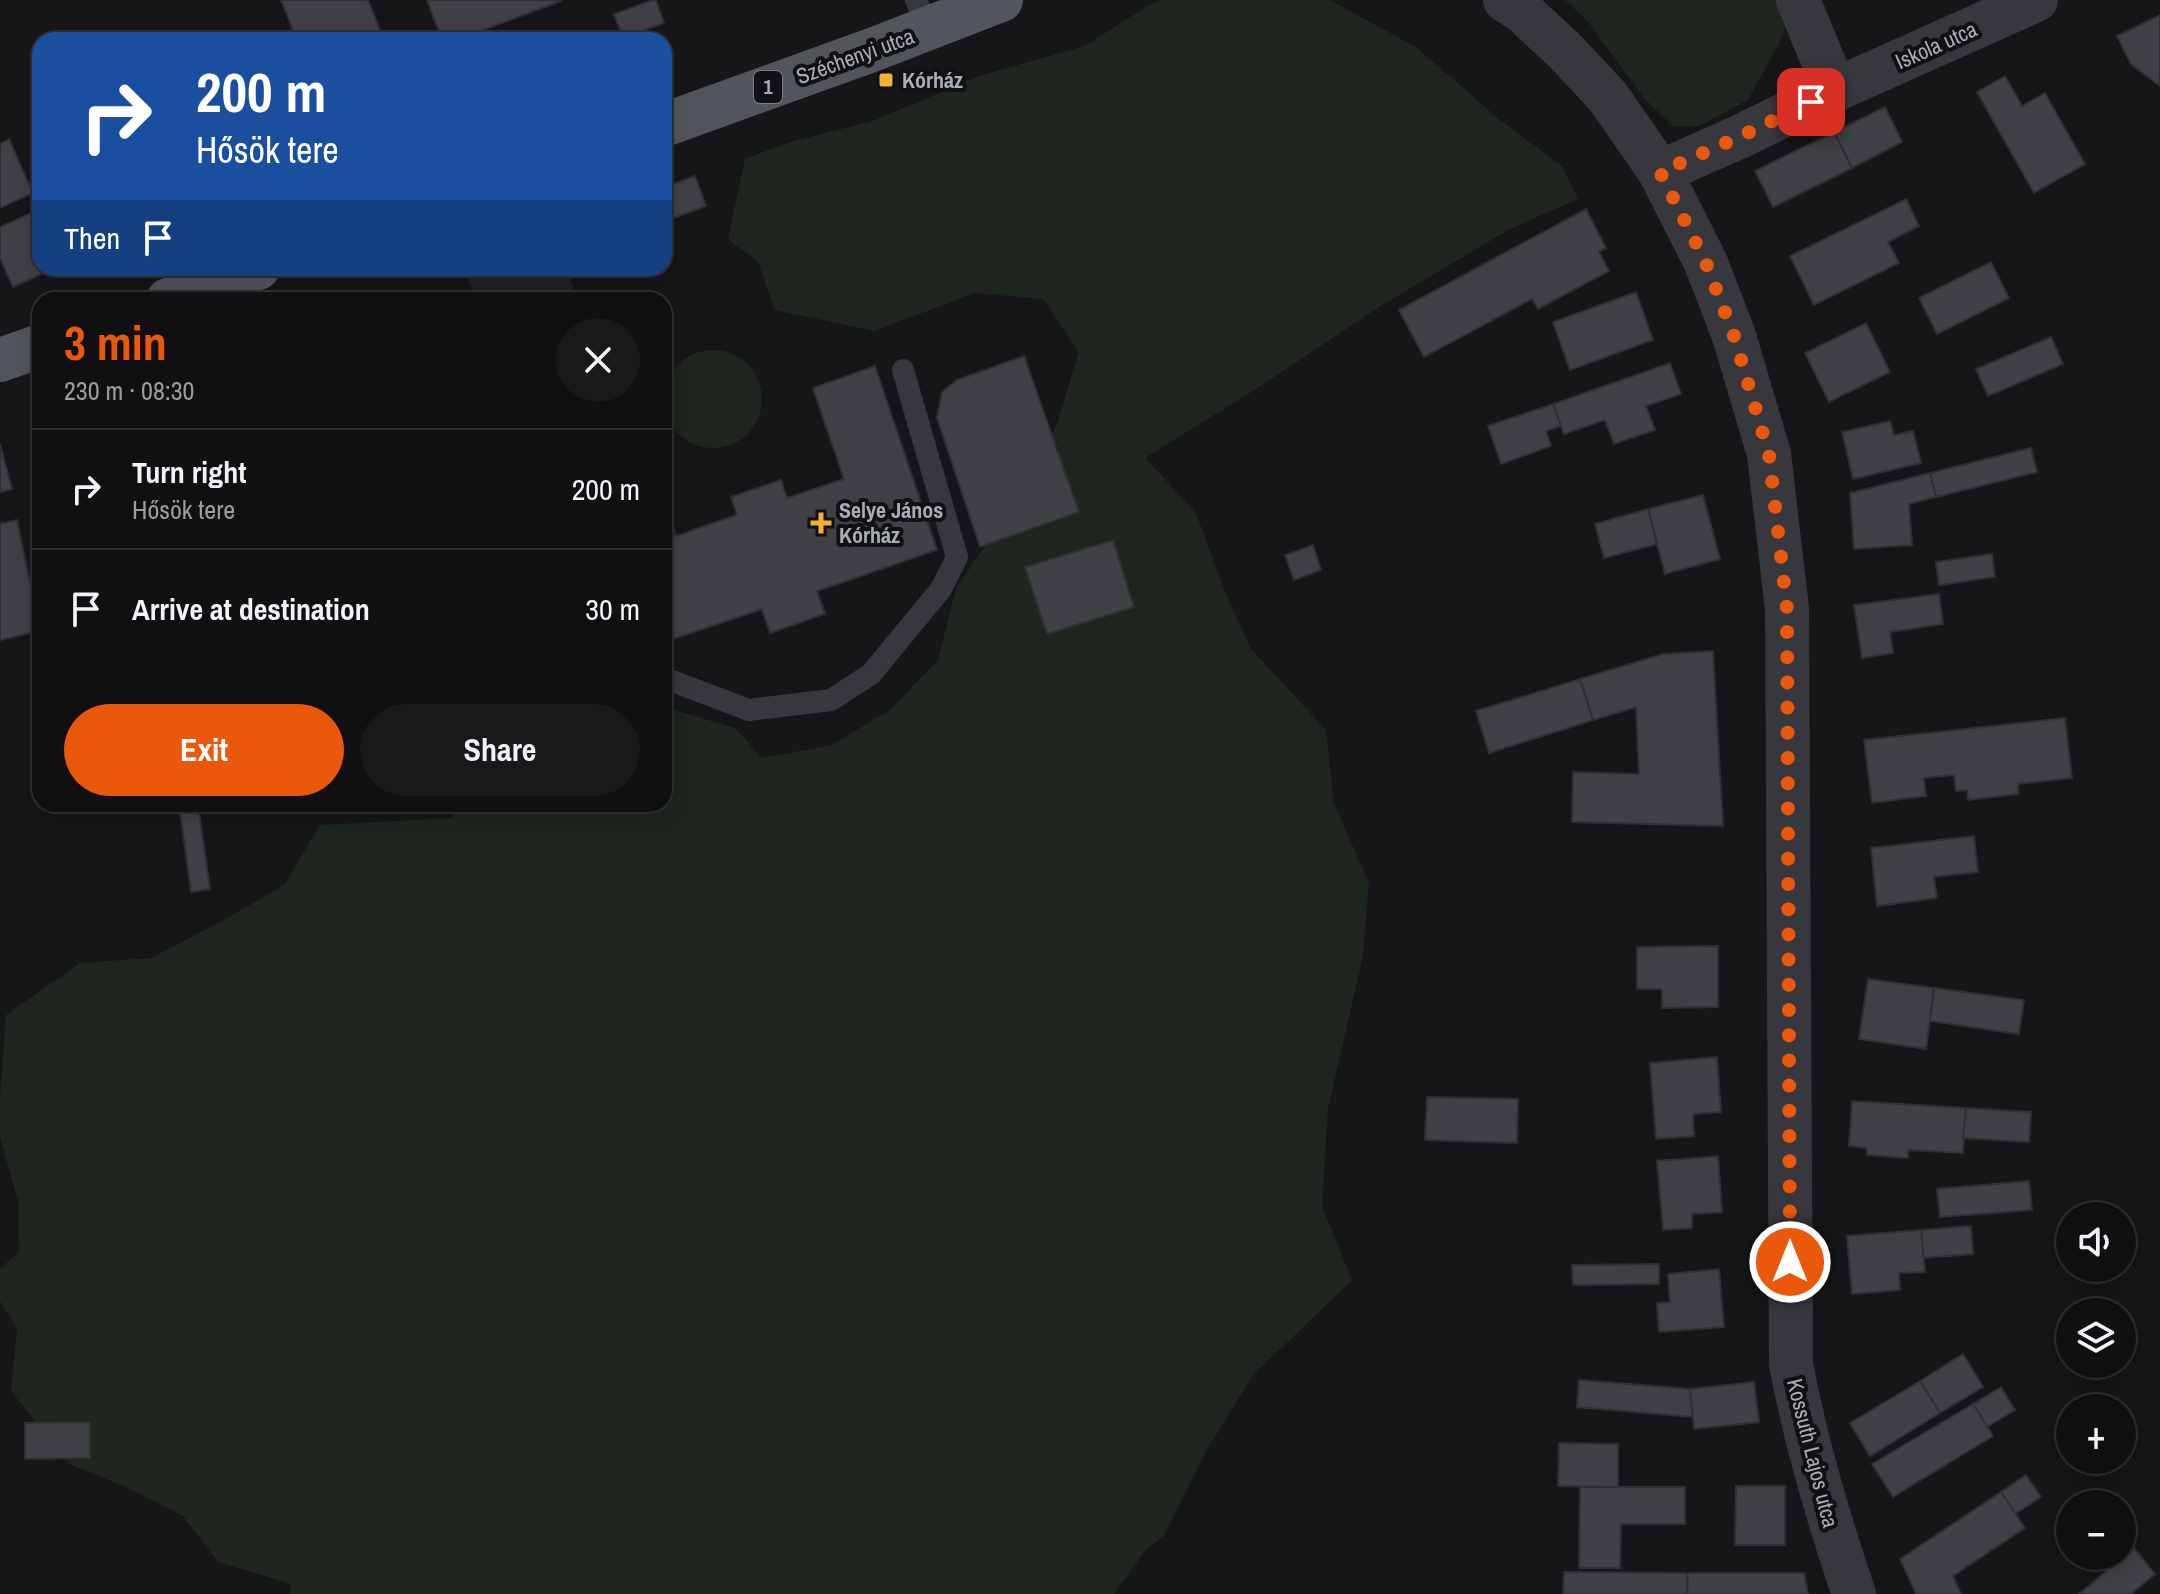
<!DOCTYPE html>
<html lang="en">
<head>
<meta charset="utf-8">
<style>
  body { margin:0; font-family:"Archivo Narrow",sans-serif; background:#19191b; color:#f1f3f6; height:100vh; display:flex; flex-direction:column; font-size:30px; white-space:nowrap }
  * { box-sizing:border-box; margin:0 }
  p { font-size:26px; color:#9c9d9f }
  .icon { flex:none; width:44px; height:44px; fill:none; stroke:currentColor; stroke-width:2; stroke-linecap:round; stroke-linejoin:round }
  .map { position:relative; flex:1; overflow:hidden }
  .drawer { position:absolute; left:32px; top:292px; width:640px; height:520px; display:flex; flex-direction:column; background:#101012; border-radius:24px; box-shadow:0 4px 20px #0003,0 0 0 2px #303032 }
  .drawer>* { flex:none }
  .guide { position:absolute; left:32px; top:32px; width:640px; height:244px; border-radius:24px; box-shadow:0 4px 20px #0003,0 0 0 2px #303032; background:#1a4fa0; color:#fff; overflow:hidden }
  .fabs { position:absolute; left:2056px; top:1202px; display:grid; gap:16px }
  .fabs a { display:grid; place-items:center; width:80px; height:80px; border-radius:50%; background:#101012; box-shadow:0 4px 20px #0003,0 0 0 2px #303032; font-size:40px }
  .pin { position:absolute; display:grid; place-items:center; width:68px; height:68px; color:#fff; margin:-34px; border-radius:16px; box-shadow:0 4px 12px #0006 }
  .me { position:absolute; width:88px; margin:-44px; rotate:0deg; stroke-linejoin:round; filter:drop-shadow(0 0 6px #0008) }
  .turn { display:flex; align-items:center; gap:28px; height:168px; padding:0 32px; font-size:36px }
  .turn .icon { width:104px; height:104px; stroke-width:2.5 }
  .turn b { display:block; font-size:56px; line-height:68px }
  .then { display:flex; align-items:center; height:76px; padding:0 32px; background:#0003; gap:16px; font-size:30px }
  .round { display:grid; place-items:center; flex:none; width:84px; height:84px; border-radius:42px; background:#19191b }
  .summary { display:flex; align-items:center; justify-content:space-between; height:136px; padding:0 32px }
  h1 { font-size:48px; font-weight:700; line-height:60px; color:#ea580c }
  .cta { display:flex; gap:16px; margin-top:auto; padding:16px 32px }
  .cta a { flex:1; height:92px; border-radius:48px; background:#ea580c; color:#fff; font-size:32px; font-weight:700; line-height:92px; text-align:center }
  .cta a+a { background:#19191b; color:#f1f3f6 }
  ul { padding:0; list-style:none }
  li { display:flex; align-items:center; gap:24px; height:120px; padding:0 32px; border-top:2px solid #303032 }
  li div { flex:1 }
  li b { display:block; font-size:30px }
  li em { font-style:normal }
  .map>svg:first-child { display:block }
</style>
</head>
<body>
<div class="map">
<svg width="2160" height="1594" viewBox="0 0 2160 1594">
  <rect width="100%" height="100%" fill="#161618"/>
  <g fill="#1e261f">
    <polygon points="1164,0 1330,0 1416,47 1501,121 1562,166 1578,199 1510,229 1384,304 1256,389 1145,458 1196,513 1226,594 1251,649 1326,730 1334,803 1369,883 1363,956 1328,1109 1322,1206 1352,1280 1253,1375 1205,1453 1163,1537 1147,1548 1114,1594 289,1594 291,1584 218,1562 183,1516 128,1488 69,1464 11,1391 17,1329 0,1301 0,1269 19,1251 18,1201 0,1137 0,1096 6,1015 80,963 151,958 222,921 284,885 320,825 452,818 453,804 664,804 664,707 735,728 762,758 832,745 891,709 938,660 956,588 1026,486 1057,424 1079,352 1043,299 975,293 874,331 775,310 758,262 728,239 745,159 790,142 873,121 979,76 1085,46 1152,3"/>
    <polygon points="1565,0 1786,0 1784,34 1748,100 1699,126 1674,127 1644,98 1589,23"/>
    <polygon points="473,268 567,268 577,300 476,300 465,271"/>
    <circle cx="713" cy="399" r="49"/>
  </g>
  <g fill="#404145" stroke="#303034" stroke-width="2">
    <polygon points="281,0 368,0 384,40 297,40"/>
    <polygon points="427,0 560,0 561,1 456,40 442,40"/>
    <polygon points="653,0 656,0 664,23 623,38 614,14"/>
    <polygon points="2160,15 2160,86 2131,64 2117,36"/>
    <polygon points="2005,76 2022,106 2045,93 2085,164 2034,193 1977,92"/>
    <polygon points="1885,107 1902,142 1852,168 1834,132"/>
    <polygon points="1834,132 1852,168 1773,207 1755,171"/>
    <polygon points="9,139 33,193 0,208 0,144"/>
    <polygon points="695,176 706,206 674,218 664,187"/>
    <polygon points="1906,199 1919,226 1888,242 1899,263 1814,305 1790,256"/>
    <polygon points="40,209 40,268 55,268 13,287 0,258 0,227"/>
    <polygon points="1586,209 1606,248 1599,252 1609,271 1538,309 1532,299 1424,357 1399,310"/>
    <polygon points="1991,262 2009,298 1937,334 1919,298"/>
    <polygon points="1636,292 1653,340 1570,370 1553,322"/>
    <polygon points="1866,323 1890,372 1829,402 1805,353"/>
    <polygon points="2051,337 2063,364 1988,396 1976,369"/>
    <polygon points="1024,356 1079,512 980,547 937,418 942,392 957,380"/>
    <polygon points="1670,363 1681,394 1646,406 1655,430 1614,444 1605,420 1564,434 1553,404"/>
    <polygon points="875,366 937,550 817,591 825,614 770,633 762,609 664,642 664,500 676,536 737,515 731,497 781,480 787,498 844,479 813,388"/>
    <polygon points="1553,404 1561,426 1546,431 1551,446 1501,464 1488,426"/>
    <polygon points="1890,421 1894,435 1913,431 1921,463 1853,479 1842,432"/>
    <polygon points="40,424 40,451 33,426"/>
    <polygon points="0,444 12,489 0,492"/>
    <polygon points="2031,448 2037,472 1936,497 1930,473"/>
    <polygon points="1930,473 1936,497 1909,504 1912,545 1854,549 1850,493"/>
    <polygon points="1703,495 1720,559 1665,574 1648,509"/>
    <polygon points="1648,509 1657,544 1604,558 1595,524"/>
    <polygon points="17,520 40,631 0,640 0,524"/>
    <polygon points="1113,540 1134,607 1047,634 1025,567"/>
    <polygon points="1313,545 1321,570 1294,580 1285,555"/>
    <polygon points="1992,554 1995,577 1939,585 1936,562"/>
    <polygon points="1939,594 1943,624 1890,632 1893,653 1862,658 1854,605"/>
    <polygon points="1713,651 1723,826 1572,822 1573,772 1639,774 1636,707 1593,720 1580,679 1663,654"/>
    <polygon points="1580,679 1593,720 1489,753 1476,711"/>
    <polygon points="2065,718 2072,778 2018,784 2018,794 1968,800 1967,790 1956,791 1954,775 1924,778 1926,796 1872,803 1864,740"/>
    <polygon points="179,804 198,804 210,889 191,892"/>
    <polygon points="299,804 339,804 299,808"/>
    <polygon points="1974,836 1978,872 1934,877 1937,898 1877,906 1871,848"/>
    <polygon points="1718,946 1718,1007 1662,1008 1662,989 1637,989 1637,947"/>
    <polygon points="1868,979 1934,988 1926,1049 1859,1039"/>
    <polygon points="1934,988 2024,1000 2019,1034 1930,1021"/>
    <polygon points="1717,1057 1721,1112 1693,1114 1694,1136 1656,1139 1650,1063"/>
    <polygon points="1427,1097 1518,1099 1517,1143 1425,1140"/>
    <polygon points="1852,1101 1966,1108 1963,1153 1908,1150 1908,1158 1867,1155 1867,1148 1849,1146"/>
    <polygon points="1966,1108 2031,1112 2029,1142 1963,1138"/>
    <polygon points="1718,1156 1722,1212 1692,1214 1692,1228 1663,1230 1657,1161"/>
    <polygon points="2029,1181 2032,1210 1940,1217 1937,1189"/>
    <polygon points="1971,1226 1973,1254 1923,1258 1921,1230"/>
    <polygon points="1921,1230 1925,1272 1899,1273 1900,1290 1852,1294 1847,1236"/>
    <polygon points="1659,1264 1659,1284 1573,1285 1572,1265"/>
    <polygon points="1719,1269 1724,1327 1659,1332 1657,1303 1670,1302 1668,1274"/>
    <polygon points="1963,1354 1983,1387 1940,1413 1920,1381"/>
    <polygon points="1579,1380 1690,1389 1693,1417 1577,1407"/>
    <polygon points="1920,1381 1940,1413 1870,1456 1850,1423"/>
    <polygon points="1754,1382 1759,1422 1694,1429 1690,1389"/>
    <polygon points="2001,1387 2015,1410 1987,1427 1973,1404"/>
    <polygon points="1973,1404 1993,1436 1893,1497 1872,1464"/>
    <polygon points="90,1422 90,1458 25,1459 25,1423"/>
    <polygon points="1559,1443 1618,1444 1618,1487 1558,1486"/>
    <polygon points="2026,1475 2041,1497 2015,1514 2001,1492"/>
    <polygon points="1736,1486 1785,1486 1785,1545 1735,1545"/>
    <polygon points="1580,1487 1685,1487 1685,1524 1621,1524 1620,1568 1579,1568"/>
    <polygon points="2001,1492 2025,1528 1953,1576 1961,1594 1916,1594 1900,1559"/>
    <polygon points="2134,1548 2155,1574 2131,1594 2079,1594"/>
    <polygon points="1564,1572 1688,1573 1687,1594 1563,1594"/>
    <polygon points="1688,1573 1804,1573 1808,1594 1687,1594"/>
  </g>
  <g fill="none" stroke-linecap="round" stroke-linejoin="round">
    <g stroke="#37383d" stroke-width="22">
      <polyline points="916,0 929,29"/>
      <polyline points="664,678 749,710 831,700 871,674 941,589 957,557 903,370"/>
    </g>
    <g stroke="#37383d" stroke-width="44">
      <polyline points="1798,0 1835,90"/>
      <polyline points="1660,172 1739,137 1835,90 2036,0"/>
    </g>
    <path stroke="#37383d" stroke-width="44" d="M1505,0L1522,11L1565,51L1608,97L1660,172L1706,263L1734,336L1769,454L1787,609L1791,1364C1806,1443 1828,1518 1854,1594"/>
    <g stroke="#53555c" stroke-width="44">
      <polyline points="664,125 872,50 1001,0"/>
      <polyline points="168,300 258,268"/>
      <polyline points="0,360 40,346"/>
    </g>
  </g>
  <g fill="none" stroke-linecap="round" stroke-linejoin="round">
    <polyline stroke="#ea580c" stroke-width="14" stroke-dasharray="0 25.2" points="1790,1262 1787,609 1769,454 1734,336 1706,263 1660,172 1739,137 1811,102"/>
  </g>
  <g fill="#f2b134" stroke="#111113" stroke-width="3">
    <rect x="878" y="72" width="16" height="16" rx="4"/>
    <path d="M817 511h8v8h8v8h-8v8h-8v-8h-8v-8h8z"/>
  </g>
  <g text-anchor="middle" stroke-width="8" stroke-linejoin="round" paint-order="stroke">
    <rect fill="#111113" stroke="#7b7e86" stroke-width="2" x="754" y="71" width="28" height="32" rx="6"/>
    <g font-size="20" font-weight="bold" fill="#a8adb8">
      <text x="768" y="94">1</text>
    </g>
    <g font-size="22" fill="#a8adb8" stroke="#111113">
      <text transform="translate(1936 45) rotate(-24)" y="8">Iskola utca</text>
      <text transform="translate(855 56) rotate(-20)" y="8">Széchenyi utca</text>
      <text transform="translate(1813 1453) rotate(76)" y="8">Kossuth Lajos utca</text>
    </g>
    <g font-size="22" font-weight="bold" fill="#a8adb8" stroke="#111113" text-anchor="start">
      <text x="902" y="88">Kórház</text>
      <text x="839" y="518">Selye János<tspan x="839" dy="25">Kórház</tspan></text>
    </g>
  </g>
</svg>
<div class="fabs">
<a><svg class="icon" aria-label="sound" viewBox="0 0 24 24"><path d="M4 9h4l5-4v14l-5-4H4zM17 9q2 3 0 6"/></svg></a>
<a><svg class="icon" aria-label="layers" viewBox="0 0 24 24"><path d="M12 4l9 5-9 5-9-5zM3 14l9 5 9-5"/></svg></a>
<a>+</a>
<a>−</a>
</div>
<div class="pin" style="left:1811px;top:102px;background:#d93025"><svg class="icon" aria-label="arrive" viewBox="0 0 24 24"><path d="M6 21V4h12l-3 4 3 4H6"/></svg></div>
<svg class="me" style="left:1790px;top:1262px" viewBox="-20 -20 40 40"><circle r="17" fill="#ea580c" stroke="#fff" stroke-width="3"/><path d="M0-11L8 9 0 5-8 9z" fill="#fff"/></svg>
<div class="guide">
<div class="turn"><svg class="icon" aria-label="right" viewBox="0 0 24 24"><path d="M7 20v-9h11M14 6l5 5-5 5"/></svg><div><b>200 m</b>Hősök tere</div></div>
<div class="then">Then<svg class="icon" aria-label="arrive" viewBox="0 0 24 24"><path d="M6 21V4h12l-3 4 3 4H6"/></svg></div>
</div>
<section class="drawer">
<div class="summary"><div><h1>3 min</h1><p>230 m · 08:30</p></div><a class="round"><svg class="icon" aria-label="close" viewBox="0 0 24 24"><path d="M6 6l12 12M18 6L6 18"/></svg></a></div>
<ul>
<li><svg class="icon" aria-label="right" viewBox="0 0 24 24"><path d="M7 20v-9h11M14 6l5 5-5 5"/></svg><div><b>Turn right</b><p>Hősök tere</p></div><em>200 m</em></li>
<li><svg class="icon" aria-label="arrive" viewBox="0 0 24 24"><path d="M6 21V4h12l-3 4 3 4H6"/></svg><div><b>Arrive at destination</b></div><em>30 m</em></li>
</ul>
<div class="cta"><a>Exit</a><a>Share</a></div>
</section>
</div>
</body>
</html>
